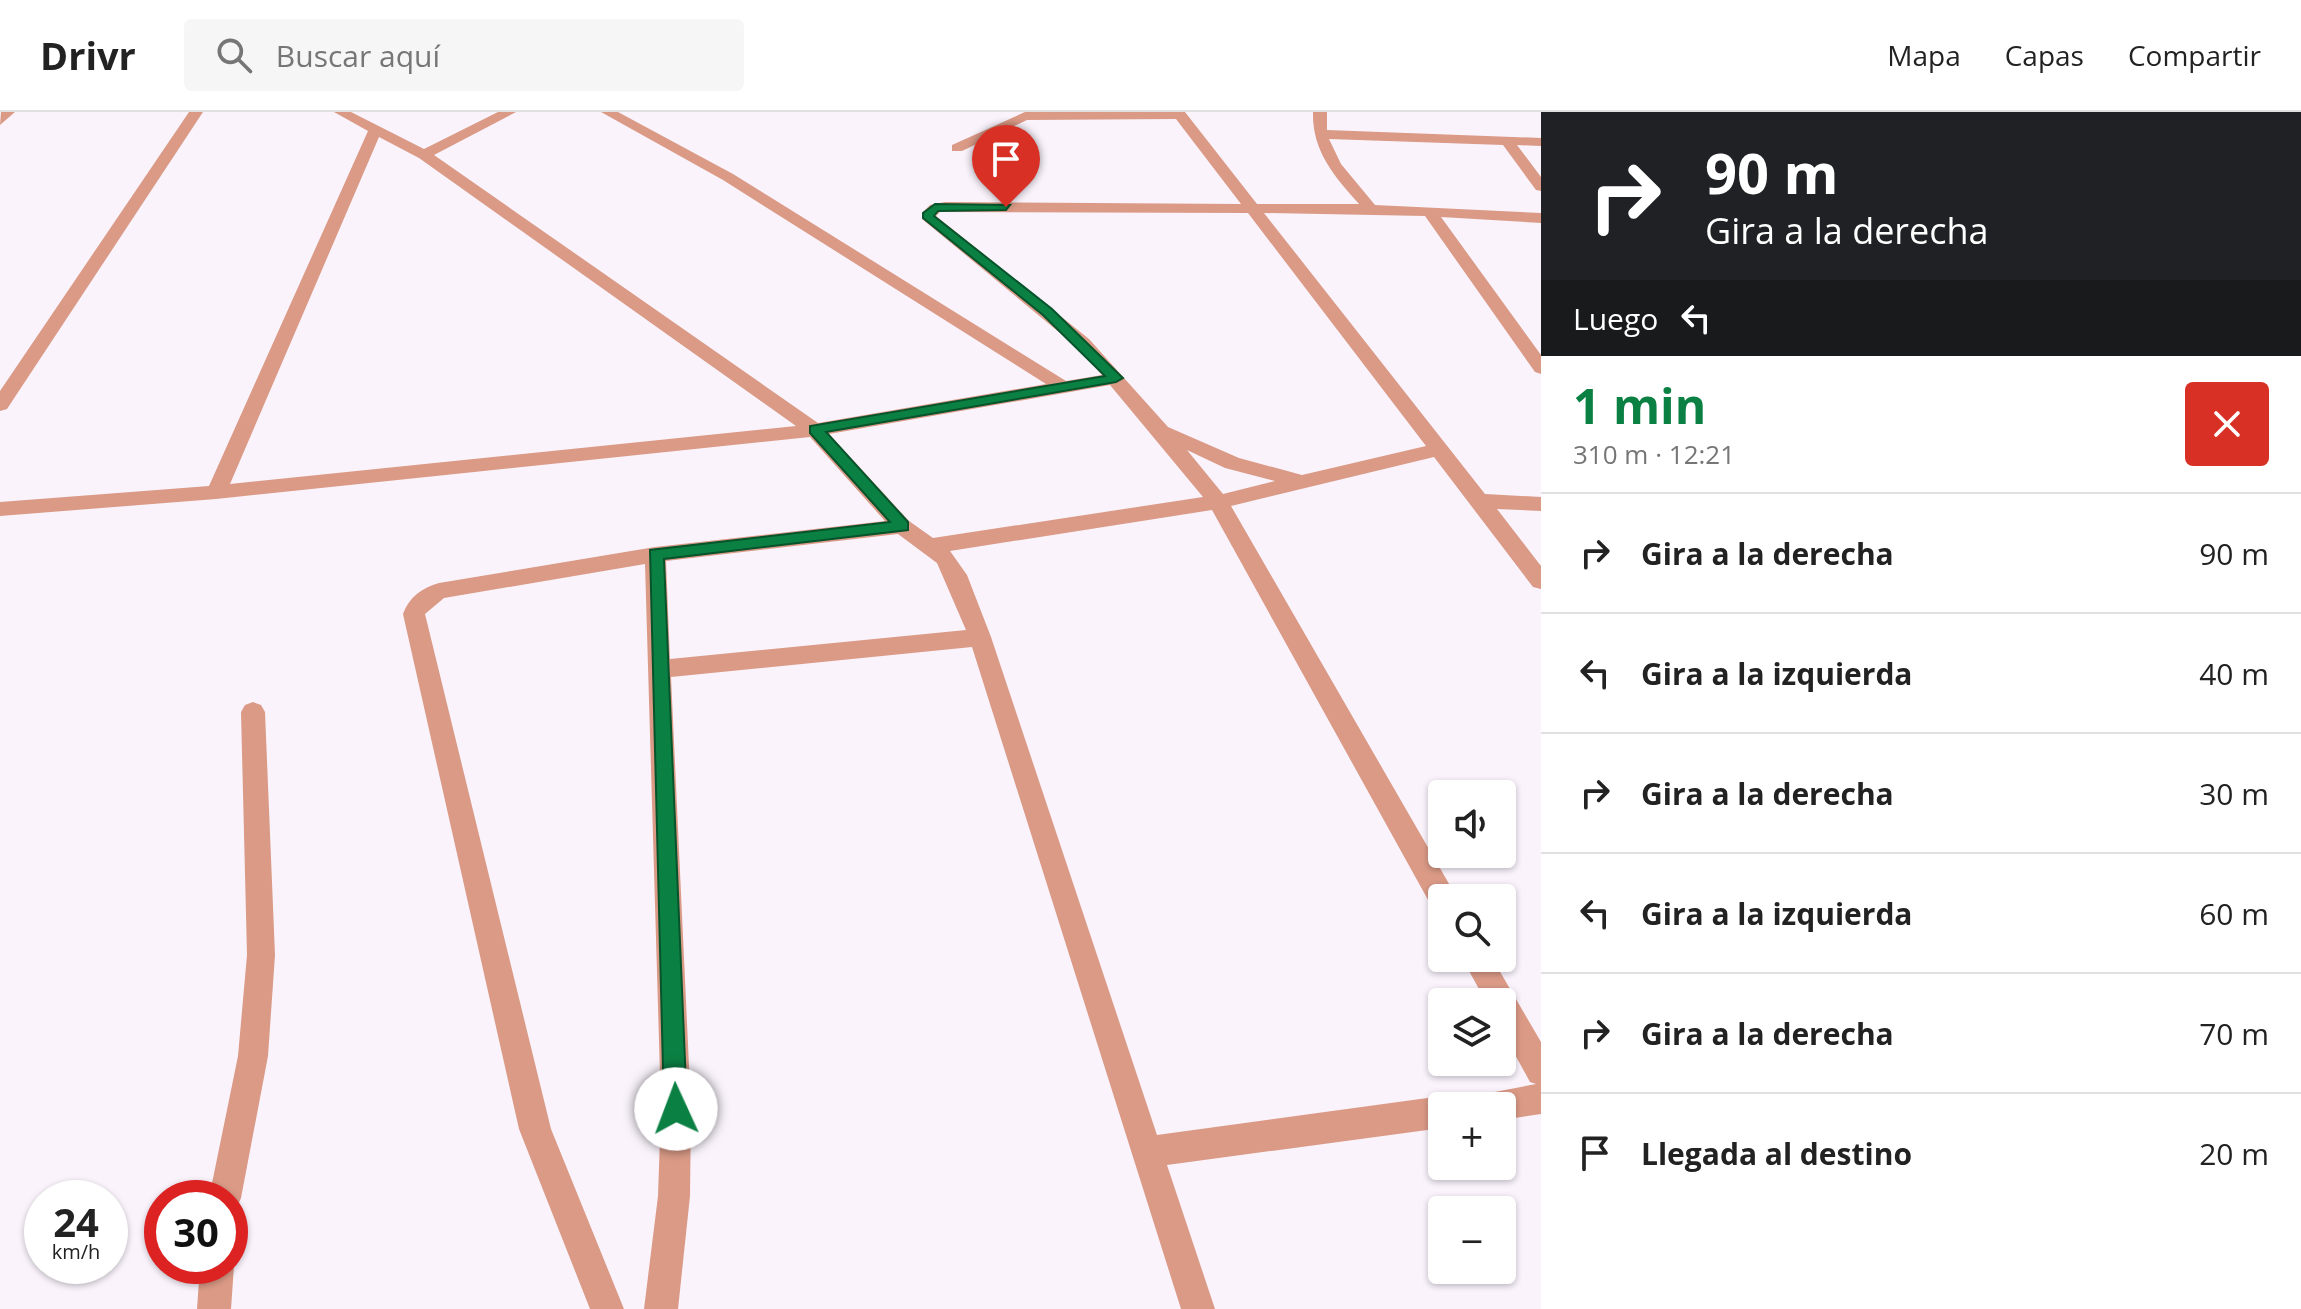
<!DOCTYPE html>
<html lang="es">
<head>
<meta charset="utf-8">
<style>
  body { margin:0; font-family:"Open Sans",sans-serif; background:#f6f6f6; color:#222; height:100vh; display:flex; flex-direction:column; font-size:30px; white-space:nowrap }
  * { box-sizing:border-box; margin:0 }
  p { font-size:26px; color:#767676 }
  .icon { flex:none; width:44px; height:44px; fill:none; stroke:currentColor; stroke-width:2; stroke-linecap:round; stroke-linejoin:round }
  .map { position:relative; flex:1; overflow:hidden }
  .details { display:flex; flex-direction:column; background:#fff; width:760px }
  .details>* { flex:none }
  .top-card { background:#202124; color:#fff; overflow:hidden }
  .fabs { position:absolute; left:1428px; top:668px; display:grid; gap:16px }
  .fabs a { display:grid; place-items:center; width:88px; height:88px; border-radius:8px; background:#fff; box-shadow:0 2px 6px #0004; font-size:40px }
  .speed { position:absolute; left:24px; top:1068px; display:flex; gap:16px; font-size:40px; font-weight:700; text-align:center }
  .speed>* { display:grid; place-content:center; width:104px; height:104px; border-radius:50%; background:#fff; box-shadow:0 2px 6px #0004; line-height:1 }
  .speed small { font-size:20px; font-weight:400 }
  .speed .limit { border:12px solid #d22; background:#fff; color:#111 }
  .pin { position:absolute; display:grid; place-items:center; width:68px; height:68px; color:#fff; margin:-82px -34px; border-radius:50% 50% 50% 0; rotate:-45deg; box-shadow:0 0 8px #0007 }
  .pin .icon { rotate:45deg }
  .me { position:absolute; width:88px; margin:-44px; rotate:358deg; stroke-linejoin:round; filter:drop-shadow(0 0 6px #0008) }
  .turn { display:flex; align-items:center; gap:28px; height:168px; padding:0 32px; font-size:36px }
  .turn .icon { width:104px; height:104px; stroke-width:2.5 }
  .turn b { display:block; font-size:56px; line-height:68px }
  .then { display:flex; align-items:center; height:76px; padding:0 32px; background:#0003; gap:16px; font-size:30px }
  .round { display:grid; place-items:center; flex:none; width:84px; height:84px; border-radius:8px; background:#f6f6f6 }
  .overview { display:flex; align-items:center; justify-content:space-between; height:136px; padding:0 32px }
  h1 { font-size:48px; font-weight:700; line-height:60px; color:#0b8043 }
  ul { padding:0; list-style:none }
  li { display:flex; align-items:center; gap:24px; height:120px; padding:0 32px; border-top:2px solid #e0e0e0 }
  li div { flex:1 }
  li b { display:block; font-size:30px }
  li em { font-style:normal }
  header { display:flex; align-items:center; gap:48px; box-sizing:border-box; height:112px; padding:0 40px; background:#fff; border-bottom:2px solid #e0e0e0 }
  header strong { font-size:38px }
  nav { display:flex; gap:44px; margin-inline-start:auto; font-size:28px }
  .search { width:560px; height:72px; background:#f6f6f6; display:flex; align-items:center; gap:20px; box-sizing:border-box; padding:0 28px; border-radius:8px; color:#767676; font-size:30px }
  main { display:flex; flex:1; min-height:0 }
  .map>svg:first-child { display:block }
</style>
</head>
<body>
<header>
<strong>Drivr</strong>
<div class="search"><svg class="icon" aria-label="search" viewBox="0 0 24 24"><circle cx="10" cy="10" r="6"/><path d="M15 15l6 6"/></svg>Buscar aquí</div>
<nav><a>Mapa</a><a>Capas</a><a>Compartir</a></nav>
</header>
<main>
<div class="map">
<svg width="1541" height="1197" viewBox="0 0 1541 1197">
  <rect width="100%" height="100%" fill="#faf3fc"/>
  <g fill="none" stroke-linecap="round" stroke-linejoin="round">
    <g fill="#da9a86" fill-rule="evenodd">
      <polygon points="15,0 0,13 1,0"/>
      <polygon points="189,0 203,0 7,297 0,299 0,279"/>
      <path d="M334,0H351L424,37L498,0H516L434,43L818,311L1046,272L723,68L601,0H618L733,62L1066,269L1102,263L1077,235L922,107V101L930,93L945,90L1241,92L1176,7L1027,8L962,39H952V33L1025,0H1185L1257,92H1359C1334,64 1312,39 1313,0H1327V18L1541,26V34L1517,33L1541,65V79L1536,78L1503,33L1329,27L1341,52L1375,93L1541,101V111L1441,105L1541,243V262L1535,260L1425,104L1264,101L1485,382L1541,385V399L1497,397L1541,454V477L1533,475L1434,345L1231,394L1452,777L1456,786H1442V799L1432,795L1212,398L950,439L967,463L991,525L1157,1023L1442,984L1455,994H1442V1016L1167,1053L1215,1197H1181L972,535L671,565L691,997L690,1084L678,1197H644L658,1084L661,997L645,452L444,486L425,502L551,1017L624,1197H590L519,1017L403,502C409,485 422,476 439,471L655,435L885,409L810,325L216,387L0,404V390L209,374L368,19ZM379,25L419,46L796,314L230,372ZM940,100L1248,101L1426,334L1302,363L1239,346L1168,315L1089,227L936,104ZM1110,273L1203,385L933,426L909,409L829,322ZM1187,338L1225,356L1275,369L1223,382ZM898,422L937,451L966,518L670,547L666,449Z"/>
      <polygon points="253,590 261,593 265,600 275,843 268,944 241,1086 236,1097 230,1100 230,1086 209,1086 238,944 247,843 241,600 245,593"/>
      <polygon points="1462,846 1492,846 1541,930 1541,1002 1502,1008 1502,994 1475,994 1479,983 1536,972 1530,970 1502,919 1502,890 1486,890"/>
      <polygon points="230,1145 234,1154 231,1197 197,1197 200,1154 230,1154"/>
    </g>
  </g>
  <polygon fill="#0b8043" stroke="#07532c" stroke-width="2" points="935,92 1010,93 1006,98 938,99 934,104 1052,197 1123,266 1116,270 826,320 908,410 908,418 664,447 687,997 684,1005 676,1009 667,1005 664,997 650,438 890,410 810,321 810,314 1105,264 1043,203 923,106 923,101"/>
</svg>
<div class="fabs">
<a><svg class="icon" aria-label="sound" viewBox="0 0 24 24"><path d="M4 9h4l5-4v14l-5-4H4zM17 9q2 3 0 6"/></svg></a>
<a><svg class="icon" aria-label="search" viewBox="0 0 24 24"><circle cx="10" cy="10" r="6"/><path d="M15 15l6 6"/></svg></a>
<a><svg class="icon" aria-label="layers" viewBox="0 0 24 24"><path d="M12 4l9 5-9 5-9-5zM3 14l9 5 9-5"/></svg></a>
<a>+</a>
<a>−</a>
</div>
<div class="speed"><div>24<small>km/h</small></div><div class="limit">30</div></div>
<div class="pin" style="left:1006px;top:95px;background:#d93025"><svg class="icon" aria-label="arrive" viewBox="0 0 24 24"><path d="M6 21V4h12l-3 4 3 4H6"/></svg></div>
<svg class="me" style="left:676px;top:997px" viewBox="-20 -20 40 40"><circle r="19" fill="#fff"/><path d="M0-13L10 11 0 6-10 11z" fill="#0b8043"/></svg>
</div>
<section class="details">
<div class="top-card">
<div class="turn"><svg class="icon" aria-label="right" viewBox="0 0 24 24"><path d="M7 20v-9h11M14 6l5 5-5 5"/></svg><div><b>90 m</b>Gira a la derecha</div></div>
<div class="then">Luego<svg class="icon" aria-label="left" viewBox="0 0 24 24"><path d="M17 20v-9H6M10 6l-5 5 5 5"/></svg></div>
</div>
<div class="overview"><div><h1>1 min</h1><p>310 m · 12:21</p></div><a class="round" style="background:#d93025;color:#fff"><svg class="icon" aria-label="close" viewBox="0 0 24 24"><path d="M6 6l12 12M18 6L6 18"/></svg></a></div>
<ul>
<li><svg class="icon" aria-label="right" viewBox="0 0 24 24"><path d="M7 20v-9h11M14 6l5 5-5 5"/></svg><div><b>Gira a la derecha</b></div><em>90 m</em></li>
<li><svg class="icon" aria-label="left" viewBox="0 0 24 24"><path d="M17 20v-9H6M10 6l-5 5 5 5"/></svg><div><b>Gira a la izquierda</b></div><em>40 m</em></li>
<li><svg class="icon" aria-label="right" viewBox="0 0 24 24"><path d="M7 20v-9h11M14 6l5 5-5 5"/></svg><div><b>Gira a la derecha</b></div><em>30 m</em></li>
<li><svg class="icon" aria-label="left" viewBox="0 0 24 24"><path d="M17 20v-9H6M10 6l-5 5 5 5"/></svg><div><b>Gira a la izquierda</b></div><em>60 m</em></li>
<li><svg class="icon" aria-label="right" viewBox="0 0 24 24"><path d="M7 20v-9h11M14 6l5 5-5 5"/></svg><div><b>Gira a la derecha</b></div><em>70 m</em></li>
<li><svg class="icon" aria-label="arrive" viewBox="0 0 24 24"><path d="M6 21V4h12l-3 4 3 4H6"/></svg><div><b>Llegada al destino</b></div><em>20 m</em></li>
</ul>
</section>
</main>
</body>
</html>
